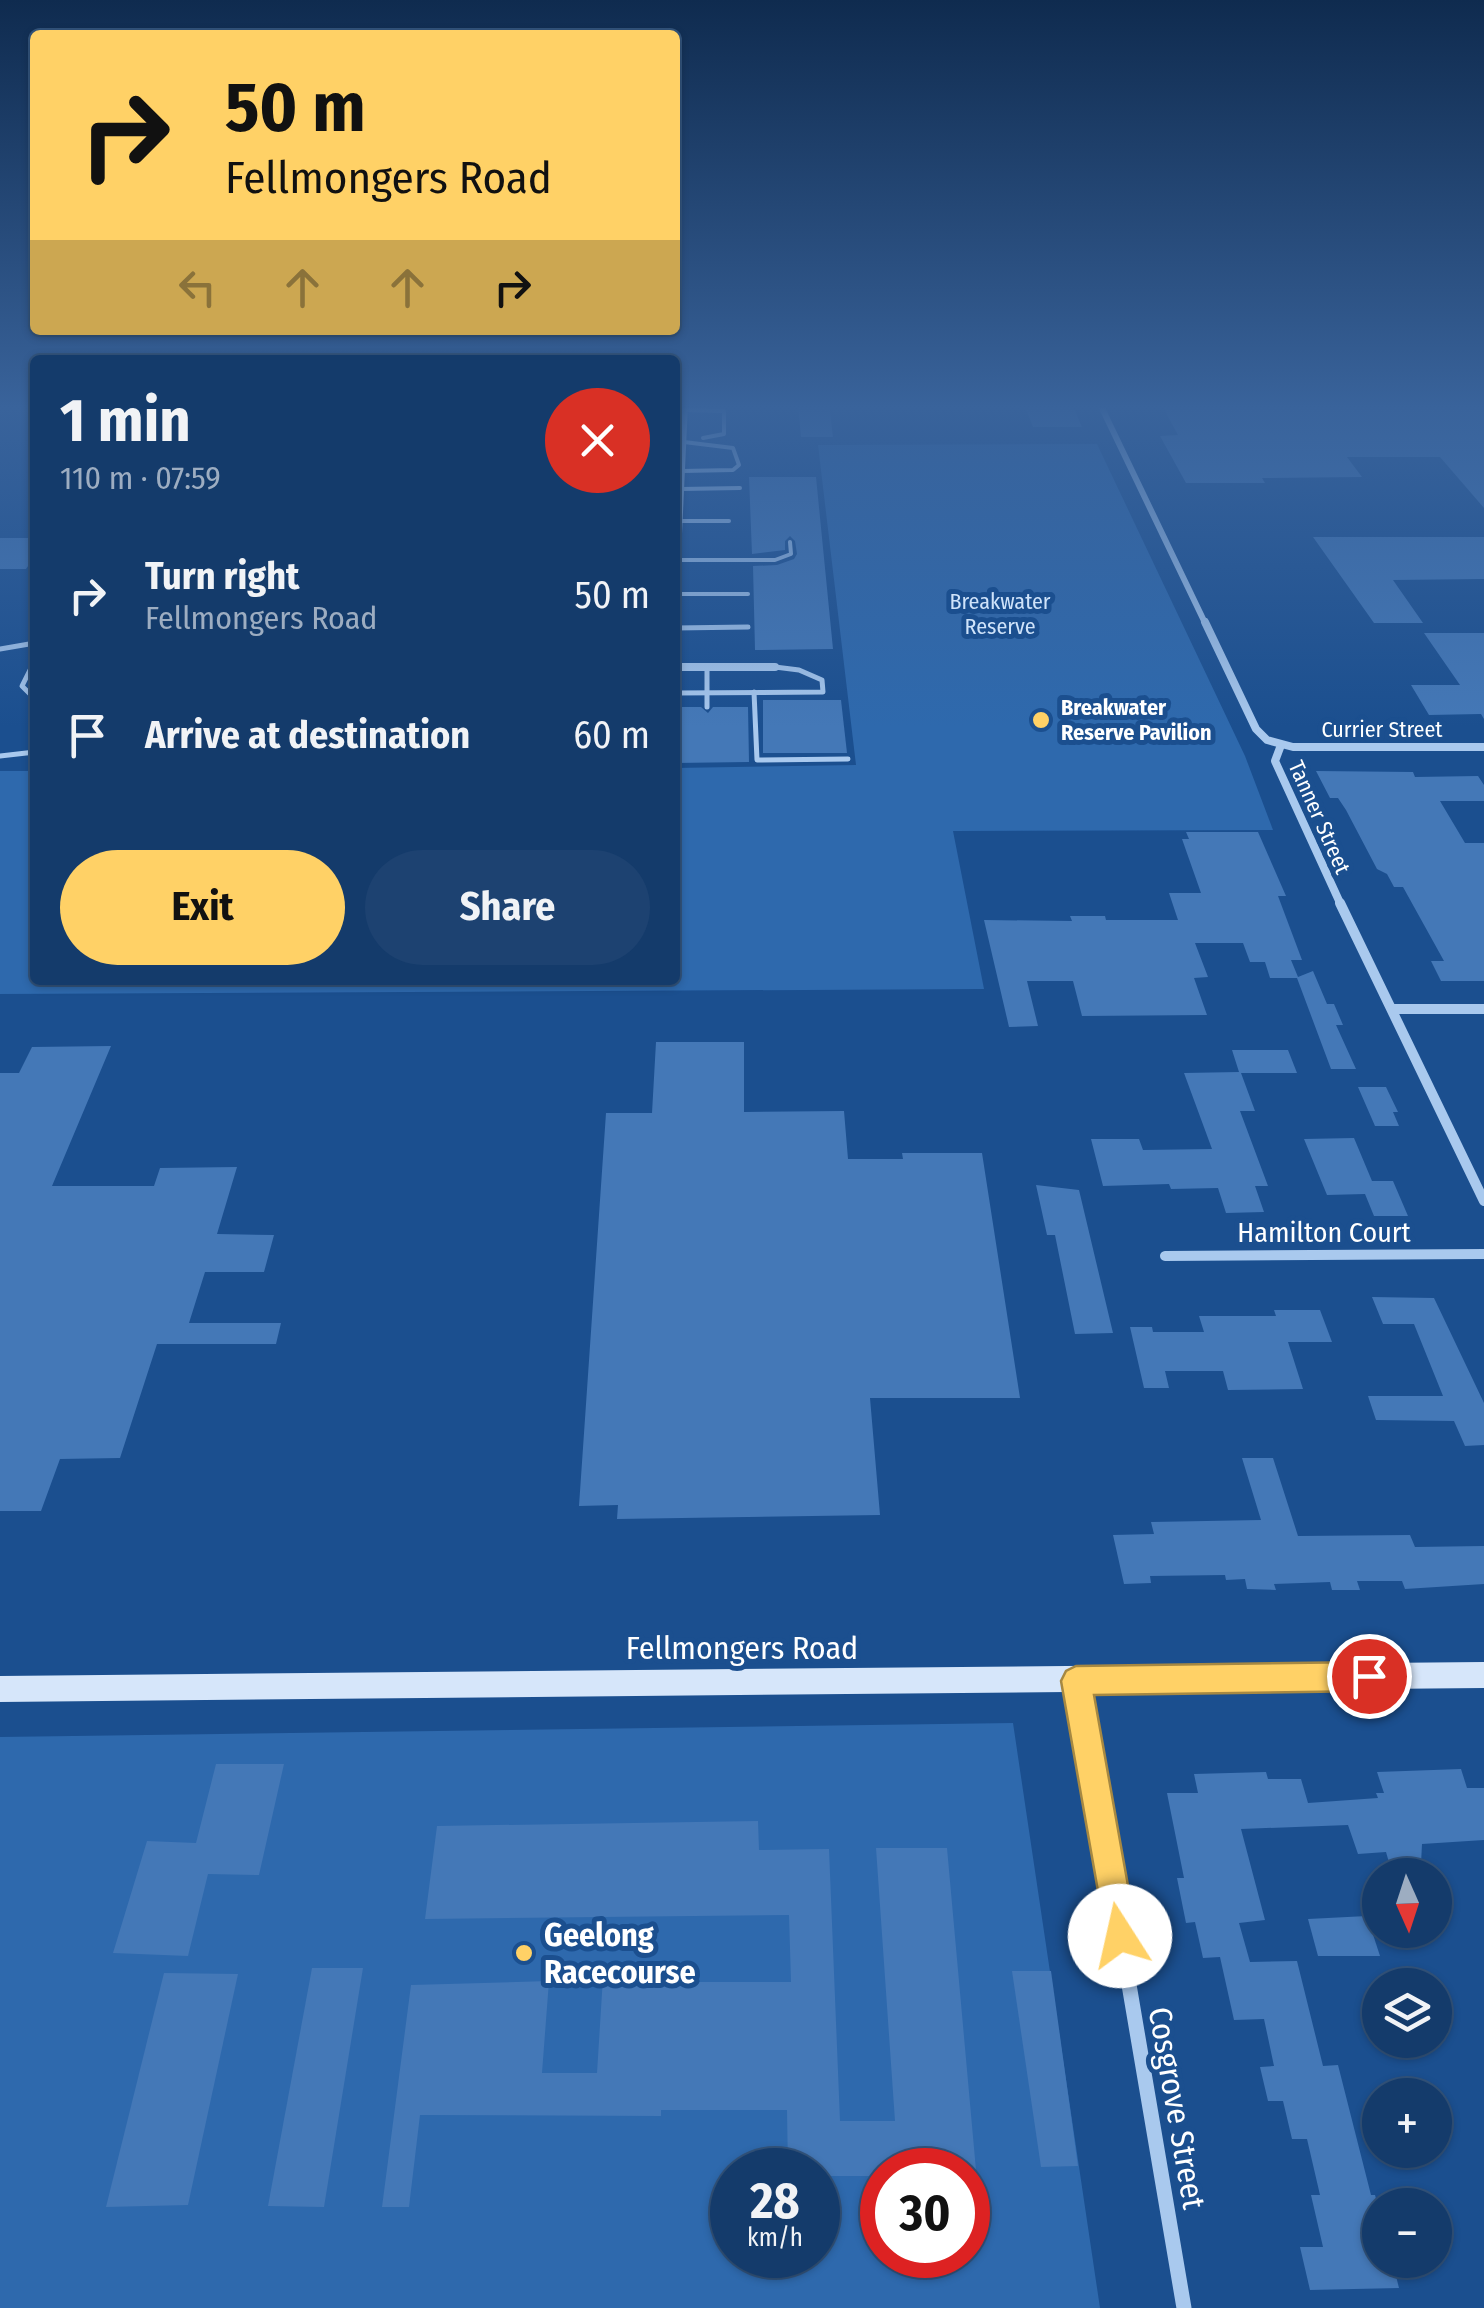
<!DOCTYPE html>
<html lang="en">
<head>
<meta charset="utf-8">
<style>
  body { margin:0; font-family:"Fira Sans Condensed",sans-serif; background:#1d4271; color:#f1f3f6; height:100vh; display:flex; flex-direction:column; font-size:38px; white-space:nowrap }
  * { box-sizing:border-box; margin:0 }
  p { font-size:32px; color:#9dadc1 }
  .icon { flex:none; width:55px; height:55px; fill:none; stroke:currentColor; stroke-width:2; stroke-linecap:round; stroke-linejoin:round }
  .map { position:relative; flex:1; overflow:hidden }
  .details { position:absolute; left:30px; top:355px; width:650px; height:630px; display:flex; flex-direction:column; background:#143b6b; border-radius:10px; box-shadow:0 2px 8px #0004,0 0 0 2px #33557e }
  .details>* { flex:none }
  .banner { position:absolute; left:30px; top:30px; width:650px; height:305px; border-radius:10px; box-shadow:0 2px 8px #0004,0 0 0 2px #33557e; background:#ffd166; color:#111; overflow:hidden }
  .needle { width:65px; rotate:177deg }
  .buttons { position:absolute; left:1362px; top:1858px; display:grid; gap:20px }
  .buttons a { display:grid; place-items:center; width:90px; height:90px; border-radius:50%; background:#143b6b; box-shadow:0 2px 8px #0004,0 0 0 2px #33557e; font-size:50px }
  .speed { position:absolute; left:710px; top:2148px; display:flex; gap:20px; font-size:50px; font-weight:700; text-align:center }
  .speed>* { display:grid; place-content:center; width:130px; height:130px; border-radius:50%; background:#143b6b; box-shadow:0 2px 8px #0004,0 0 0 2px #33557e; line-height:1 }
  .speed small { font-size:25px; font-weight:400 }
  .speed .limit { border:15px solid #d22; background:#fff; color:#111 }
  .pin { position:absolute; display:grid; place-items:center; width:85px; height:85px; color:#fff; margin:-42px; border:5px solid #fff; border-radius:50%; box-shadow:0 2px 10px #0007 }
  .me { position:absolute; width:110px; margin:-55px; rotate:350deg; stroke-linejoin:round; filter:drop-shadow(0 0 8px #0008) }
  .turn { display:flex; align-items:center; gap:35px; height:210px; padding:0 30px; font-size:45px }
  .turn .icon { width:130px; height:130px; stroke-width:2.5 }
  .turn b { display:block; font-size:70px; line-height:85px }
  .lanes { display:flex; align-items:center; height:95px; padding:0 30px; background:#0003; justify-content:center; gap:50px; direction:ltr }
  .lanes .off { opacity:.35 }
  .round { display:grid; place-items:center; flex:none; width:105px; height:105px; border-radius:52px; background:#1d4271 }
  .head { display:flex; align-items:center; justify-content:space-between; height:170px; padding:0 30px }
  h1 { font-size:60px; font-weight:700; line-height:75px }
  .action { display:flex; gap:20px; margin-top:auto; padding:20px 30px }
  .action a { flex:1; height:115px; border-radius:60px; background:#ffd166; color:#111; font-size:40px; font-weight:700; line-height:115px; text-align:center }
  .action a+a { background:#1d4271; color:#f1f3f6 }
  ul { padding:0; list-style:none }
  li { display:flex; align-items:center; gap:30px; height:140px; padding:0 30px }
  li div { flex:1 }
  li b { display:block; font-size:38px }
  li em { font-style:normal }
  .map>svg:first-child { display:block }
</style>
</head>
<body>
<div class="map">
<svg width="1484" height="2308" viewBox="0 0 1484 2308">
  <rect width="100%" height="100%" fill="#1b4f8f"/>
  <g fill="#2e69ad" fill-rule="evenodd">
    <polygon points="1097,444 1245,756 1273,830 953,831 984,989 0,994 0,771 35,771 35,980 675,980 675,768 856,765 818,445"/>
    <path d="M1013,1723L1100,2308H0V1737ZM732,2170H818V2255H732ZM882,2170H968V2255H882Z"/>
  </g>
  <g fill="#4478b7">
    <polygon points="829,404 833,437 801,437 798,405"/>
    <polygon points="1024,404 1072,404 1082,427 1033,427"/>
    <polygon points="1161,404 1477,404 1484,411 1484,508 1440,457 1347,457 1362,477 1262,478 1265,483 1186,483 1160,436 1178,435"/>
    <polygon points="749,477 816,477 833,649 755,650 753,566 777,565 794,559 797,554 795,541 790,536 785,541 785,550 752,554"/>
    <polygon points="1313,537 1484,537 1484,579 1393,580 1423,623 1374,623"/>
    <polygon points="0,538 35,538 35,556 26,569 0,569"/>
    <polygon points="1424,633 1484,633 1484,719 1481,714 1429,715 1411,685 1460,685"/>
    <polygon points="763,700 841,700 847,753 763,753"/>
    <polygon points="675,707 701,707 708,713 713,707 748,707 749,762 675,763"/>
    <polygon points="1316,771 1413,772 1415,777 1478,776 1484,785 1484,801 1440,801 1465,843 1484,843 1484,981 1441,981 1431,961 1444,961 1403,887 1394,887 1387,874 1377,869 1346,810 1338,798 1330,798"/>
    <polygon points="1186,832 1258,832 1286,896 1278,896 1302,960 1291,960 1298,977 1313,971 1327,1004 1334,1004 1343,1025 1336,1025 1356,1069 1331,1069 1297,978 1270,978 1265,962 1250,962 1243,943 1195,943 1208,977 1194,978 1207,1015 1082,1016 1073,981 1027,981 1038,1026 1009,1027 984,920 1072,921 1070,916 1105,916 1106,920 1178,920 1169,893 1201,893 1182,839 1189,839"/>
    <polygon points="656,1042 744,1042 744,1112 844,1111 848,1159 903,1159 902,1153 982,1153 1020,1398 870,1398 880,1515 617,1519 618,1505 579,1506 606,1113 652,1113"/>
    <polygon points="111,1046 52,1186 154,1186 160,1168 237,1167 217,1234 274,1235 264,1272 205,1272 189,1323 281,1323 276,1344 157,1344 120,1458 60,1459 41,1511 0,1511 0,1073 19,1073 32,1047"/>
    <polygon points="1232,1050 1288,1050 1297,1073 1241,1073 1255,1111 1240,1111 1268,1186 1255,1186 1264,1212 1226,1213 1218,1188 1171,1189 1169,1184 1103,1186 1091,1139 1139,1139 1143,1150 1212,1149 1184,1073 1239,1072"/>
    <polygon points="1358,1087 1386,1087 1398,1112 1393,1112 1399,1126 1375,1126"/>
    <polygon points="1354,1138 1372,1181 1393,1181 1408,1216 1374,1216 1365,1194 1327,1195 1304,1139"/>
    <polygon points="1036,1185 1079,1190 1113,1333 1075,1334 1055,1235 1047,1235"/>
    <polygon points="1372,1297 1434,1298 1484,1403 1484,1445 1465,1446 1454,1421 1376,1420 1368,1396 1443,1396 1414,1324 1383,1324"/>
    <polygon points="1274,1310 1320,1310 1332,1342 1288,1342 1303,1389 1228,1390 1223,1371 1165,1371 1169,1388 1144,1388 1130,1327 1152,1327 1153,1332 1204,1332 1199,1316 1276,1316"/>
    <polygon points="1242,1458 1273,1458 1298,1536 1410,1535 1415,1547 1484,1546 1484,1584 1405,1589 1402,1581 1357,1581 1360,1590 1332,1590 1330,1582 1274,1584 1276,1590 1247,1589 1245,1579 1226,1580 1225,1575 1150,1576 1151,1583 1124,1584 1113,1535 1154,1534 1151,1522 1261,1520"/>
    <polygon points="216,1764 284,1764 259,1875 208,1874 188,1956 113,1953 147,1841 196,1843"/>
    <polygon points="1461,1769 1467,1788 1484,1788 1484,1840 1422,1844 1421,1864 1390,1866 1386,1852 1358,1854 1348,1825 1241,1829 1265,1920 1239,1923 1250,1962 1297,1961 1323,2066 1338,2065 1371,2195 1375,2195 1380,2213 1380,2260 1392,2260 1399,2288 1310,2290 1300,2247 1323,2247 1311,2195 1320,2195 1307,2139 1292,2139 1283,2101 1268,2101 1260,2067 1274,2066 1264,2019 1234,2020 1220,1957 1203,1958 1195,1922 1186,1923 1177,1878 1184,1878 1167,1793 1198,1793 1194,1774 1266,1772 1268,1779 1301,1779 1308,1803 1378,1798 1376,1793 1384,1793 1377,1772"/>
    <polygon points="758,1821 759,1850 829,1849 840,2121 895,2121 876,1848 947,1848 976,2170 882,2170 882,2176 818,2176 818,2170 788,2170 787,2110 661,2110 661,2116 420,2115 409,2207 382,2207 411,1985 549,1981 542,2073 597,2073 603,1977 654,1977 654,1982 791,1982 789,1915 425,1919 437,1826"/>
    <polygon points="1367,1916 1380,1956 1318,1956 1308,1919"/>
    <polygon points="312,1968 363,1968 324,2207 268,2206"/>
    <polygon points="1012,1971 1051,1971 1078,2166 1041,2167"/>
    <polygon points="164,1973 238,1974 188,2205 106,2207"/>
  </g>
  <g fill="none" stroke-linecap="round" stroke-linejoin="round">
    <g stroke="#a9c9ee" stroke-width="4">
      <polyline points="685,410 724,411 724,434 703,438"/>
      <polyline points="682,471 733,470 739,465 733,448 684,442"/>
      <polyline points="681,489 740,488"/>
      <polyline points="679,521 729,521"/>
      <polyline points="677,560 775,560 791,554 790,542"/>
      <polyline points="676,594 748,594"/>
    </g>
    <g stroke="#a9c9ee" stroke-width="5">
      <polyline points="675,628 748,627"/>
      <polyline points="0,649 35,643"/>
      <polyline points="35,660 22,686 35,699"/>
      <polyline points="707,667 707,707"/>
      <polyline points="754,692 757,760 848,759"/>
      <polyline points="675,693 823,692 822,680 799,670 775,667"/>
      <polyline points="0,756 35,752"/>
    </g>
    <g stroke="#a9c9ee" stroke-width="6">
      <polyline points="1100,404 1206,625"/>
      <polyline points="675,620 685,404"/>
    </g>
    <g stroke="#a9c9ee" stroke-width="8">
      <polyline points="1205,622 1256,729 1267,740 1293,747 1484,747"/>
      <polyline points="675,667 775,667"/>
      <polyline points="1281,745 1275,761 1341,905"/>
    </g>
    <g stroke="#a9c9ee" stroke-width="10">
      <polyline points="1340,903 1484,1201"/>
      <polyline points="1392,1009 1484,1009"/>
      <polyline points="1165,1256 1484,1254"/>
    </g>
    <polyline stroke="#a9c9ee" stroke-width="12" points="1077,1682 1084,1723"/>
    <polyline stroke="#a9c9ee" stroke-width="15" points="1084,1720 1184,2308"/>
    <polygon fill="#d6e6fa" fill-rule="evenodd" points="1484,1662 1484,1688 0,1702 0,1676"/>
  </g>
  <linearGradient id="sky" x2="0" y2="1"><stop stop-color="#0f2b4f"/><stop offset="0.56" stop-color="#39639b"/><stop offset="1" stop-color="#39639b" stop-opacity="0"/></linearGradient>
  <rect width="1484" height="727" fill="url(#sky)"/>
  <polygon fill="#ffd166" stroke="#a68842" stroke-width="2.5" points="1369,1662 1380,1666 1384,1676 1380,1687 1369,1691 1094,1695 1137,1936 1132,1948 1120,1953 1108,1948 1061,1681 1066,1671 1076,1666"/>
  <g fill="#ffd166" stroke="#1b4f8f" stroke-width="4">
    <circle cx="1041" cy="720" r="10"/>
    <circle cx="524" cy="1953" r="10"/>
  </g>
  <g text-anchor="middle" stroke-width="10" stroke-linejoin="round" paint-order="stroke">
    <g font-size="22" fill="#cfe3fa" stroke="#1b4f8f">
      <text x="1000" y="609">Breakwater<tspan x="1000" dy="25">Reserve</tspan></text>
    </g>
    <g font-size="22" font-weight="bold" fill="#fff" stroke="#1b4f8f" text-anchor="start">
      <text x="1061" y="715">Breakwater<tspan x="1061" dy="25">Reserve Pavilion</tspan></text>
    </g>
    <g font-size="22" fill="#fff" stroke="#1b4f8f">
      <text x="1382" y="737">Currier Street</text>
      <text transform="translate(1320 817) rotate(66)" y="8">Tanner Street</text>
    </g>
    <g font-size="28" fill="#fff" stroke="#1b4f8f">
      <text x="1324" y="1242">Hamilton Court</text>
    </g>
    <g font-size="32" fill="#fff" stroke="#1b4f8f">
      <text x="742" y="1659">Fellmongers Road</text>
      <text transform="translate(1177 2108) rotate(80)" y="11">Cosgrove Street</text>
    </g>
    <g font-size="32" font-weight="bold" fill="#fff" stroke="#1b4f8f" text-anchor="start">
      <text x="544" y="1946">Geelong<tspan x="544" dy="37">Racecourse</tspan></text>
    </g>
  </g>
</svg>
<div class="buttons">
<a><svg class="needle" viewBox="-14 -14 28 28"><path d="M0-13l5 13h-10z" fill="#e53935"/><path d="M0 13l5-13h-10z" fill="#9dadc1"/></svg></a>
<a><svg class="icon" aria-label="layers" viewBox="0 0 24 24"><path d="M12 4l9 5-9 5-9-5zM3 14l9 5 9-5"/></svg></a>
<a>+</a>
<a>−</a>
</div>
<div class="speed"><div>28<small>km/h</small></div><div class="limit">30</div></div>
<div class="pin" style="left:1369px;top:1676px;background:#d93025"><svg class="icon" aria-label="arrive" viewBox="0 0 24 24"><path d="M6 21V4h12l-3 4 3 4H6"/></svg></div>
<svg class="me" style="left:1120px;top:1936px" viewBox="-20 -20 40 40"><circle r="19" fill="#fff"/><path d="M0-13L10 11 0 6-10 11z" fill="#ffd166"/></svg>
<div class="banner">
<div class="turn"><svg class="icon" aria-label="right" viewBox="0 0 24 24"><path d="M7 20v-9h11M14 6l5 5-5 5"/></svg><div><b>50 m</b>Fellmongers Road</div></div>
<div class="lanes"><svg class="icon off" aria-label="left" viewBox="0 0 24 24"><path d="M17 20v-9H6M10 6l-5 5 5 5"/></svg><svg class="icon off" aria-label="ahead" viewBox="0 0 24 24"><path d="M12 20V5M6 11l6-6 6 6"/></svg><svg class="icon off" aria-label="ahead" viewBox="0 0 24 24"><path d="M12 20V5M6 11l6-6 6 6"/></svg><svg class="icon" aria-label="right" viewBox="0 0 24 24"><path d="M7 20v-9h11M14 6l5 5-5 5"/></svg></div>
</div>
<section class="details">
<div class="head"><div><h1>1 min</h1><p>110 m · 07:59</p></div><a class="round" style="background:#d93025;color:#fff"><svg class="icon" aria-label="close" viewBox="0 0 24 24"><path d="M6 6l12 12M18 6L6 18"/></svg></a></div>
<ul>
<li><svg class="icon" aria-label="right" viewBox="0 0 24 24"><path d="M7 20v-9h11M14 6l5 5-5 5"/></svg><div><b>Turn right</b><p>Fellmongers Road</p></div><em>50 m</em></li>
<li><svg class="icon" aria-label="arrive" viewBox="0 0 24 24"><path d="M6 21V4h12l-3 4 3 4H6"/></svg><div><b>Arrive at destination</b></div><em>60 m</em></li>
</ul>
<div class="action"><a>Exit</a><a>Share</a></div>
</section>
</div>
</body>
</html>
